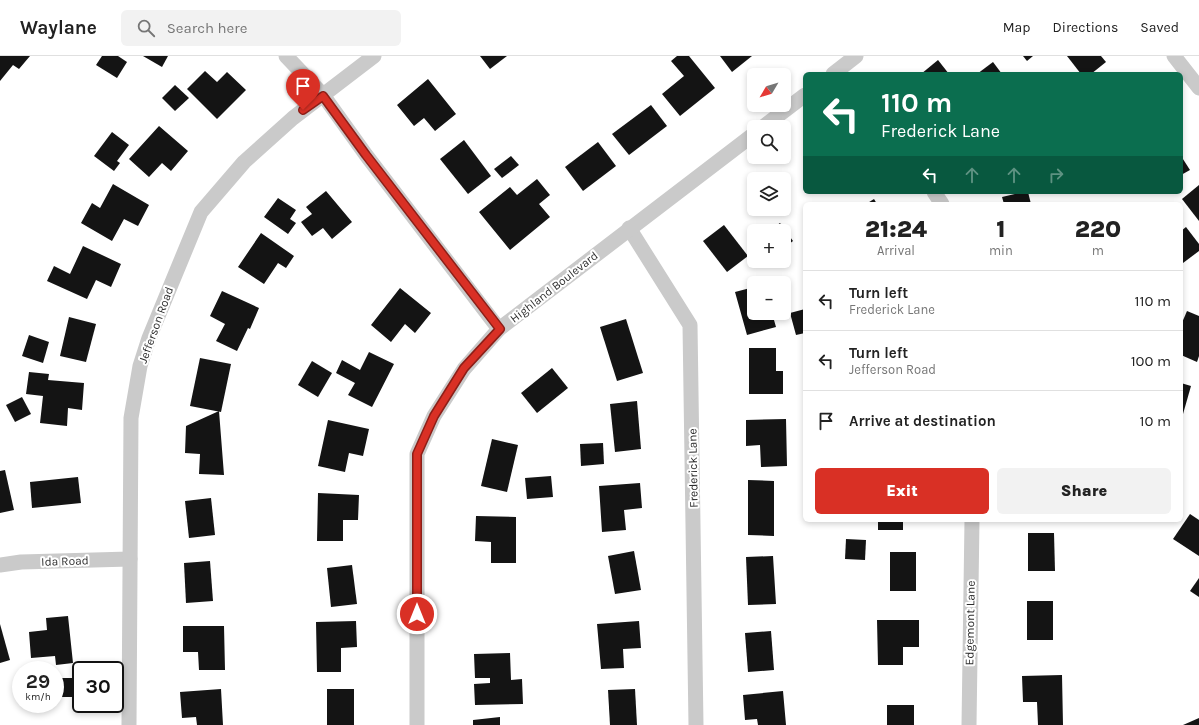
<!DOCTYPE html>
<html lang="en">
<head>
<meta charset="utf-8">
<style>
  body { margin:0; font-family:Karla,sans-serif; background:#f2f2f2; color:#222; height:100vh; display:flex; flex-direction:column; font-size:15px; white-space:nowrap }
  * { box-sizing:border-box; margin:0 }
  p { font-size:13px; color:#767676 }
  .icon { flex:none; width:22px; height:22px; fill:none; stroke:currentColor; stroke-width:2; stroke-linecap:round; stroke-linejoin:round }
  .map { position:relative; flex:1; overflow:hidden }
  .side { position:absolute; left:803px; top:146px; width:380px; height:320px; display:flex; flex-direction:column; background:#fff; border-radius:6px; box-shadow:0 2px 6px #0003 }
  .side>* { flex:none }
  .hud { position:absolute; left:803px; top:16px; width:380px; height:122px; border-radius:6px; box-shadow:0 2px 6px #0003; background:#0b6e4f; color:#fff; overflow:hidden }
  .needle { width:26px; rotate:232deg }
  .buttons { position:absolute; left:747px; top:12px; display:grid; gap:8px }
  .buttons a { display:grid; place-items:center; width:44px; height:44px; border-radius:6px; background:#fff; box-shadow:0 2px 6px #0003; font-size:20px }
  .speed { position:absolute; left:12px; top:605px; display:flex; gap:8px; font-size:20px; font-weight:700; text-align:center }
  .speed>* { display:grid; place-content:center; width:52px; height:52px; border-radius:50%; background:#fff; box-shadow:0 2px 6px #0003; line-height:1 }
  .speed small { font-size:10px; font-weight:400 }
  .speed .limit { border:2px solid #111; border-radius:6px; background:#fff; color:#111 }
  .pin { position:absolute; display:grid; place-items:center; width:34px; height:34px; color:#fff; margin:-41px -17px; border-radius:50% 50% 50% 0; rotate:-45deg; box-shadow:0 0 4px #0007 }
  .pin .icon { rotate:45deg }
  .me { position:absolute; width:44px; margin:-22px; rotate:0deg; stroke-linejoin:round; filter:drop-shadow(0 0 3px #0008) }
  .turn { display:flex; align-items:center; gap:14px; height:84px; padding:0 12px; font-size:18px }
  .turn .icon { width:52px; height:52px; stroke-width:2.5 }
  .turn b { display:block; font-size:28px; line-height:34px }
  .lanes { display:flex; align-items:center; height:38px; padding:0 12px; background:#0003; justify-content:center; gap:20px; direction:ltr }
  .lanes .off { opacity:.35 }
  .eta { display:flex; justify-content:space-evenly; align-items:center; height:68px; text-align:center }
  .eta b { font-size:24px; font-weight:800; line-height:28px }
  .cta { display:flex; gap:8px; margin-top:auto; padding:8px 12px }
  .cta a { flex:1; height:46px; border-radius:6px; background:#d93025; color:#fff; font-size:16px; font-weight:800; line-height:46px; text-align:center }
  .cta a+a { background:#f2f2f2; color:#222 }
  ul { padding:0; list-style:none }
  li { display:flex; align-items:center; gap:12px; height:60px; padding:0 12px; border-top:1px solid #e0e0e0 }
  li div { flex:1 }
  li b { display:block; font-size:15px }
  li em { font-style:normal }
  header { display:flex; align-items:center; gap:24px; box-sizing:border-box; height:56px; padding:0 20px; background:#fff; border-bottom:1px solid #e0e0e0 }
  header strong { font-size:19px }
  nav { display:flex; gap:22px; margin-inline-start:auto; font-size:14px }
  .search { width:280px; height:36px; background:#f2f2f2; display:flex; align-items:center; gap:10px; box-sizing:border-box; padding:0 14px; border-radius:6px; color:#767676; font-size:15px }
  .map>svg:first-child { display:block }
</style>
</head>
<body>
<header>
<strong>Waylane</strong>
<div class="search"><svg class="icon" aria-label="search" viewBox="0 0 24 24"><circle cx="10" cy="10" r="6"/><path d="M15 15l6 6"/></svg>Search here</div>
<nav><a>Map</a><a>Directions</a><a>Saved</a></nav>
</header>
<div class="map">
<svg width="1199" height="669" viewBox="0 0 1199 669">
  <rect width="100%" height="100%" fill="#fff"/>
  <g fill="#141414">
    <polygon points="0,0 30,0 19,13 13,9 0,25"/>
    <polygon points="102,0 118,0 127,6 117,22 96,9"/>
    <polygon points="143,0 168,0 162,11"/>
    <polygon points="480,0 507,0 490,13"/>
    <polygon points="677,0 689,0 715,32 680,60 662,38 684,20 671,5"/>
    <polygon points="720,0 752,0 732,16"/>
    <polygon points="1023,0 1033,0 1027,5"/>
    <polygon points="1067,0 1101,0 1106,6 1091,18 1081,18"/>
    <polygon points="938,4 949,18 921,18"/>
    <polygon points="993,6 1002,18 977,18"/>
    <polygon points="205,15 217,26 227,16 246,34 217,63 187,33"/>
    <polygon points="428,23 456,58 435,75 424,62 414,70 397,49"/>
    <polygon points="175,29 189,42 175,55 162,42"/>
    <polygon points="651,49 667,70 629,99 612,78"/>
    <polygon points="159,70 188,95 171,115 162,107 149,121 129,103"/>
    <polygon points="112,76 129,89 117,105 120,107 114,115 94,100"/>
    <polygon points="464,84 491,120 468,138 440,103"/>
    <polygon points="598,86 616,110 583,135 565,111"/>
    <polygon points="511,100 519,109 502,122 494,113"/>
    <polygon points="1181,100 1190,114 1181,119"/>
    <polygon points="537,123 550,139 539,148 550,161 510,194 479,156 510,131 517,139"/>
    <polygon points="113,128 149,149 138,170 124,163 112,185 81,167 92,147 100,152"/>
    <polygon points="1199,129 1199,165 1182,143"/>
    <polygon points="326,135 352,166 332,183 323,172 312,180 301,166 312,158 306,151"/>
    <polygon points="1023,136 1028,136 1031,148 1004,148 1002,141"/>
    <polygon points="278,142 296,154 290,163 296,167 288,178 264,161"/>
    <polygon points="874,143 877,148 866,148"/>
    <polygon points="780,167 793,185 784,192 784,175 769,175"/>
    <polygon points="724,169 748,200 727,216 703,185"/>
    <polygon points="1186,171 1199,188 1199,195 1183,207 1181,205 1181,175"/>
    <polygon points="261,177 294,200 286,212 278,207 264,228 238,211"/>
    <polygon points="83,190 121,208 111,231 96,224 87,243 47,225 54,210 70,218"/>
    <polygon points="754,231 754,257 772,257 776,271 747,279 735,236"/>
    <polygon points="400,232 431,257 415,277 405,268 391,286 371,269"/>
    <polygon points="222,235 259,252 250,273 248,272 237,295 216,285 225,268 210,260"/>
    <polygon points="805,253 805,277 796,279 790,257"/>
    <polygon points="1187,255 1199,260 1199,300 1197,306 1181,299 1181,269"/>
    <polygon points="69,261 96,268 86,306 60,300"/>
    <polygon points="626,263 643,317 617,325 600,271"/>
    <polygon points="29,279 49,286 43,307 22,300"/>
    <polygon points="749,292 776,292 776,315 783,315 783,338 749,338"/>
    <polygon points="369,296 394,308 372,351 348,339 355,327 336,317 342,304 360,314"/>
    <polygon points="200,302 231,308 221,356 190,350"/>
    <polygon points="312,305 332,317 318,341 298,329"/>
    <polygon points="552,312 568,332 537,357 521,337"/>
    <polygon points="29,316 49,318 48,324 84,327 82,354 68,352 67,370 40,367 43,340 26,338"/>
    <polygon points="1181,327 1191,330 1181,365"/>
    <polygon points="22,341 31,358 15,366 6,349"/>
    <polygon points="637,345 641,393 615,396 610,348"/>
    <polygon points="219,355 224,419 199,418 200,398 185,397 186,370"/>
    <polygon points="786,363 787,410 761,411 760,389 746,390 746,364"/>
    <polygon points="328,364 369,373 363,400 349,397 345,416 318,410"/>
    <polygon points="492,383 518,389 507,436 481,430"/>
    <polygon points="603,387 604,408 581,410 580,388"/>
    <polygon points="5,414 14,454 0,457 0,415"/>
    <polygon points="551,420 553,441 527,443 525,422"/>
    <polygon points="78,421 81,447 32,452 30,426"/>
    <polygon points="748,424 774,425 774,480 748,479"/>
    <polygon points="640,427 642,452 624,454 626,474 602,476 599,430"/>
    <polygon points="318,437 359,439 358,464 343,464 343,485 317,485"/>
    <polygon points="211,442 215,479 189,482 185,445"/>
    <polygon points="1190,458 1199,464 1199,500 1173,483"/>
    <polygon points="476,460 516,461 516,507 491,507 491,486 475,485"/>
    <rect x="878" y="464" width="25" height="10"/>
    <polygon points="1028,477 1054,477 1055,515 1028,515"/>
    <polygon points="846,483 866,484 865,504 845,503"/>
    <polygon points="634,495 641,534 615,538 608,500"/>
    <rect x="890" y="496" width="26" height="39"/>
    <polygon points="773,500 776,548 748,549 746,501"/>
    <polygon points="210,505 213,545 186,547 184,507"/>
    <polygon points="352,509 357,548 331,551 327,512"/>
    <polygon points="1199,522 1199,541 1190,535"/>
    <rect x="1027" y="545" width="26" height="39"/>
    <polygon points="68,560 73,607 56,609 55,600 31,602 29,576 47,574 46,562"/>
    <polygon points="877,564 919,564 919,591 903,591 903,609 878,609"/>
    <polygon points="356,565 357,591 341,592 341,616 317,616 316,566"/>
    <polygon points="639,565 641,592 623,593 624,612 601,613 597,568"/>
    <polygon points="0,568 10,604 0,607"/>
    <polygon points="183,570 224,570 225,614 199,614 198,596 183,596"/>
    <polygon points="771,575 774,614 748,616 745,577"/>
    <polygon points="510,597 511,624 522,623 523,648 475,649 474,628 490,627 490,622 475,622 474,598"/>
    <polygon points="1062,619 1063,669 1038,669 1037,646 1023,646 1022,620"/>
    <polygon points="55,622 73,622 74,641 55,641"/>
    <polygon points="221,633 223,669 197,669 196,661 182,662 180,636"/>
    <rect x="327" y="633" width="27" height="36"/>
    <polygon points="635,633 637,669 610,669 608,634"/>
    <polygon points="783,635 786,669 758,669 757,663 745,664 743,639"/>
    <rect x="887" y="649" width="27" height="20"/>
    <polygon points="500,661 500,669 473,669 473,664"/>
    <polygon points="1199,662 1199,669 1183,669"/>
  </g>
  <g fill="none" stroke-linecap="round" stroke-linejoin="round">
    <g stroke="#cacaca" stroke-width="15">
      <polyline points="286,0 323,39 366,99 499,273"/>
      <polyline points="1174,0 1199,32"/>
      <polyline points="833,18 856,0"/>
      <polyline points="763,71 805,39"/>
      <polyline points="934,136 942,148"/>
      <polyline points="629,172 690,269 696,669"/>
      <polyline points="0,509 21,506 130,503"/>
      <polyline points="129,669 131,362 140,310 149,282 201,156 244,106 293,62 374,0"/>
      <polyline points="417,669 417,398 434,360 464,313 499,273 754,78"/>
      <polyline points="969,669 972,464"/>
    </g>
  </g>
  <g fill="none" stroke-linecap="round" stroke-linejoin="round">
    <defs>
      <polyline id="route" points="303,54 323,40 366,99 500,273 464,312 434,360 417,398 417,558"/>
    </defs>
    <use href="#route" stroke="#8d1f18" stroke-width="10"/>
    <use href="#route" stroke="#d93025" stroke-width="7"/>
  </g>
  <g text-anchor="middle" stroke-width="4" stroke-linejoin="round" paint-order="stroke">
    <g font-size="12" fill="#2d2d2d" stroke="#fff">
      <text transform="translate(554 231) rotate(-38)" y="4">Highland Boulevard</text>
      <text transform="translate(156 269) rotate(-70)" y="4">Jefferson Road</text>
      <text transform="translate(693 412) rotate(-91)" y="4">Frederick Lane</text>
      <text transform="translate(65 505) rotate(-2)" y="4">Ida Road</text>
      <text transform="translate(970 567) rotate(-89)" y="4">Edgemont Lane</text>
    </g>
  </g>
</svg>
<div class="buttons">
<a><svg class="needle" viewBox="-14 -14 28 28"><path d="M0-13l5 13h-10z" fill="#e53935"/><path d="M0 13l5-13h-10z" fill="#767676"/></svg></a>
<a><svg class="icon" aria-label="search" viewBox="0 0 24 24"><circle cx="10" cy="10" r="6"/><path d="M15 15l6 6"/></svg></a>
<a><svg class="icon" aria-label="layers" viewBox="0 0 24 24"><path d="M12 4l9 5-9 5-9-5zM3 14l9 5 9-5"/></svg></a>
<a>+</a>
<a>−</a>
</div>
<div class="speed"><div>29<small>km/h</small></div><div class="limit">30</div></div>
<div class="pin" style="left:303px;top:54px;background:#d93025"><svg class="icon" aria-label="arrive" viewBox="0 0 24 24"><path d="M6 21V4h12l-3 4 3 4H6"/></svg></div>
<svg class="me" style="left:417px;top:558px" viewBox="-20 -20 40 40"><circle r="17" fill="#d93025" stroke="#fff" stroke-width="3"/><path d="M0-11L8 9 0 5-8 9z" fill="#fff"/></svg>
<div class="hud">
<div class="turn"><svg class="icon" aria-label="left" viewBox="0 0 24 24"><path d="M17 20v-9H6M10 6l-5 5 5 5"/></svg><div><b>110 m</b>Frederick Lane</div></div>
<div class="lanes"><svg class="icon" aria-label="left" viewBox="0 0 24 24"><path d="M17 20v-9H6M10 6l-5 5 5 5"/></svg><svg class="icon off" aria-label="ahead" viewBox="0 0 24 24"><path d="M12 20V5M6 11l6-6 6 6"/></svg><svg class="icon off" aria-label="ahead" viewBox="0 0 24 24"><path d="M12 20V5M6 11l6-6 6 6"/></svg><svg class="icon off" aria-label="right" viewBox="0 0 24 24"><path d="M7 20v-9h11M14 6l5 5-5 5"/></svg></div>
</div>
<section class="side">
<div class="eta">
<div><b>21:24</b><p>Arrival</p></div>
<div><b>1</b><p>min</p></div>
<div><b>220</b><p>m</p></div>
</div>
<ul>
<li><svg class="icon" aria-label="left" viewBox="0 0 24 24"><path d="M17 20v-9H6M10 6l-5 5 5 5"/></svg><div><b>Turn left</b><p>Frederick Lane</p></div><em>110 m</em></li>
<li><svg class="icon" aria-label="left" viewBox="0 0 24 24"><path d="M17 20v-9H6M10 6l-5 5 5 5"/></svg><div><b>Turn left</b><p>Jefferson Road</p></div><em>100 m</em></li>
<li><svg class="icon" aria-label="arrive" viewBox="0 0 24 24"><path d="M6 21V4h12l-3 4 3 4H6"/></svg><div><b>Arrive at destination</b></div><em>10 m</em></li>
</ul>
<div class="cta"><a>Exit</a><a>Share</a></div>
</section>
</div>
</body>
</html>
